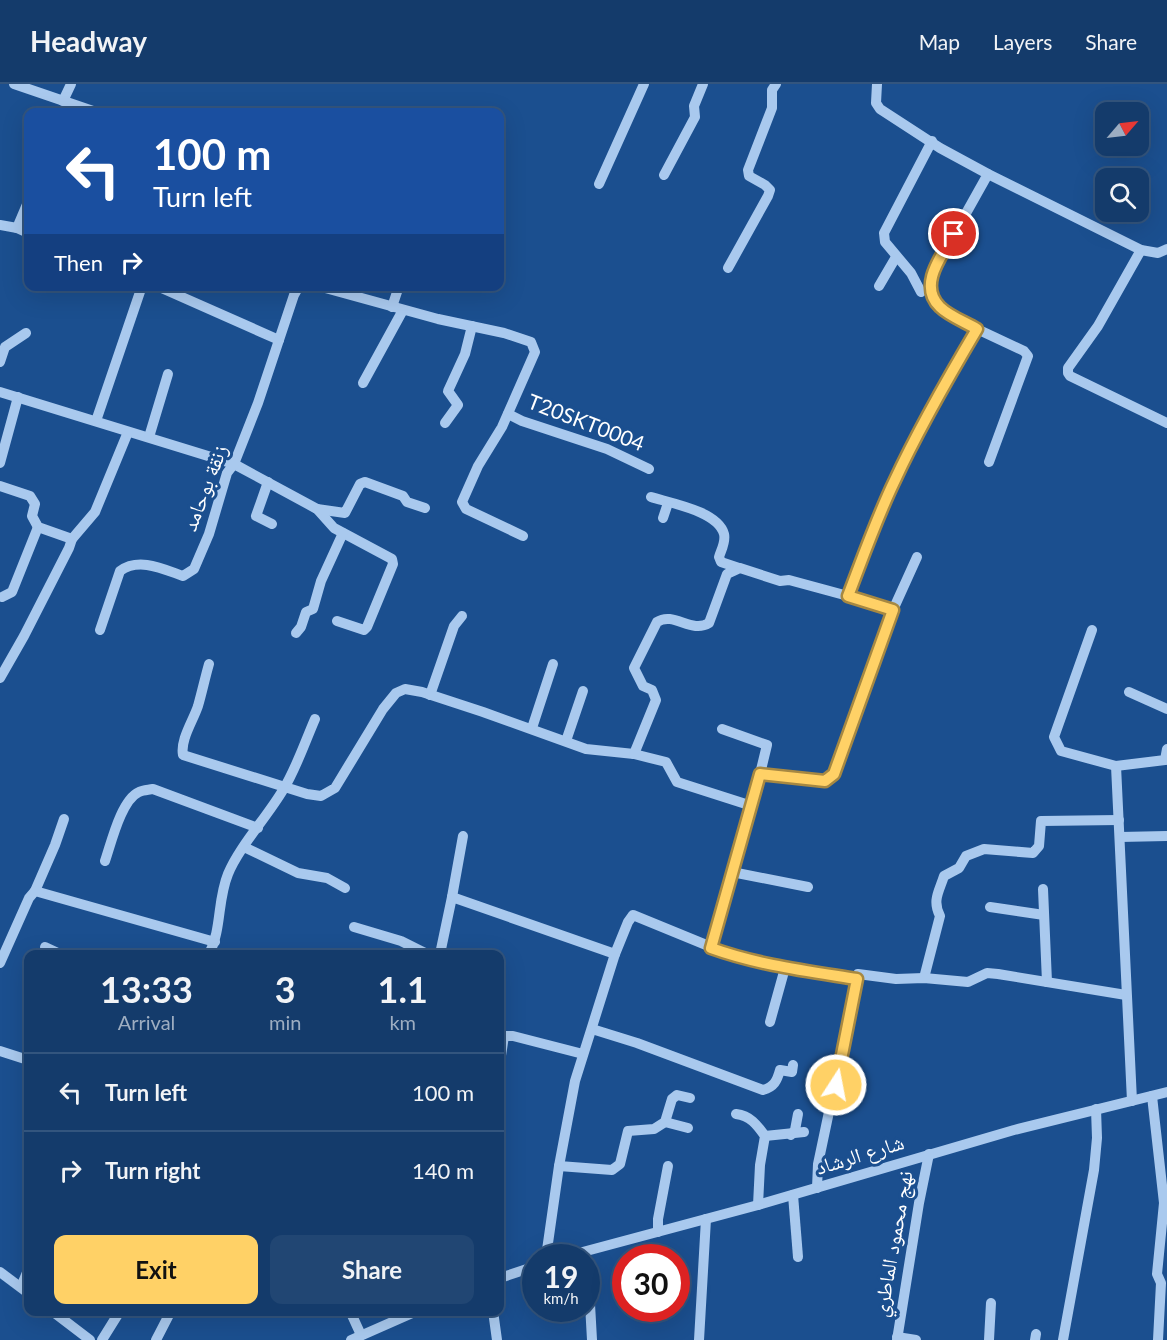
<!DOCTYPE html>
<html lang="en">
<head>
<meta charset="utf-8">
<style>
  body { margin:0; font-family:Lato,"Noto Naskh Arabic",sans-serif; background:#214673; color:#f1f3f6; height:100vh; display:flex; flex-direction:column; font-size:22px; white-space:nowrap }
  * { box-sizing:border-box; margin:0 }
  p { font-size:20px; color:#9dadc1 }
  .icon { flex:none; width:33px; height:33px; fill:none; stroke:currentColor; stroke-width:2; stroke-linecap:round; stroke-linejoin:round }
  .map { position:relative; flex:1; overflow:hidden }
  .details { position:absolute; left:24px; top:866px; width:480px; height:366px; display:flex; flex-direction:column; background:#143b6b; border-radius:12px; box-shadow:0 6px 24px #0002,0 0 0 2px #33557e }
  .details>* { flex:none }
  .banner { position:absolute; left:24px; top:24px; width:480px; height:183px; border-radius:12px; box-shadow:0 6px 24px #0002,0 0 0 2px #33557e; background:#1a4fa0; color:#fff; overflow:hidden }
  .needle { width:39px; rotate:62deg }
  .buttons { position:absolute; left:1095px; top:18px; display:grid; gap:12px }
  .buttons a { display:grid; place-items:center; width:54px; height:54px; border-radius:12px; background:#143b6b; box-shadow:0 6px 24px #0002,0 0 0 2px #33557e; font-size:30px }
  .speed { position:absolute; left:522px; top:1160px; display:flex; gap:12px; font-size:30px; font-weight:700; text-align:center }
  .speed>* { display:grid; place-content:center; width:78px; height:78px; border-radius:50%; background:#143b6b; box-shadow:0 6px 24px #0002,0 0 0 2px #33557e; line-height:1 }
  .speed small { font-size:15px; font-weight:400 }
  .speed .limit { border:9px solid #d22; background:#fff; color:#111 }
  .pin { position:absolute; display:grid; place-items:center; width:51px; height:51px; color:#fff; margin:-26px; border:3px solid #fff; border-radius:50%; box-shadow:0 2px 6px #0007 }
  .me { position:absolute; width:66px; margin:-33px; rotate:11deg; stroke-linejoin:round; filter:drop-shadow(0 0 4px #0008) }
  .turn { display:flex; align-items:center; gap:21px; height:126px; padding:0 30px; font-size:27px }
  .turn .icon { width:78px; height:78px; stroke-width:2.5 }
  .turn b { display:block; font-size:42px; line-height:51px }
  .then { display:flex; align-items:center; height:57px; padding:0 30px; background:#0003; gap:12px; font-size:22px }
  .eta { display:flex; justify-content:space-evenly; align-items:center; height:102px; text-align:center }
  .eta b { font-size:36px; font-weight:700; line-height:42px }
  .button { display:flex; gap:12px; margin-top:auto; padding:12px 30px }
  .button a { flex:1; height:69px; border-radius:12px; background:#ffd166; color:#111; font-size:24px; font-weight:700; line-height:69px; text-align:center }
  .button a+a { background:#214673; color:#f1f3f6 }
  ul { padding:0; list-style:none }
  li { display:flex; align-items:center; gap:18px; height:78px; padding:0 30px; border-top:2px solid #33557e }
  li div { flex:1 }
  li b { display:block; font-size:22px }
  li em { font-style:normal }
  header { display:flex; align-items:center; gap:36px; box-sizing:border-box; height:84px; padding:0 30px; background:#143b6b; border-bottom:2px solid #33557e }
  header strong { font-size:28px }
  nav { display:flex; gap:33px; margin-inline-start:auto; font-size:21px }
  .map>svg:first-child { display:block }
</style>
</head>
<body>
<header>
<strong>Headway</strong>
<nav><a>Map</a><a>Layers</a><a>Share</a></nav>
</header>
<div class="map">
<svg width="1167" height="1256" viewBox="0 0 1167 1256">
  <rect width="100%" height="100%" fill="#1b4f8f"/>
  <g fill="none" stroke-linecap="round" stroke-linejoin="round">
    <g stroke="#a9c9ee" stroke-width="10">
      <polyline points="14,0 96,28"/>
      <polyline points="63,17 71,0"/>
      <polyline points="988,90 1141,166 1158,169 1167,165"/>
      <polyline points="664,91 695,33 694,22 703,0"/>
      <polyline points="599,100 644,0"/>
      <polyline points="0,141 17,144 28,149"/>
      <polyline points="17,144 28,118"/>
      <polyline points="1141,166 1098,242 1068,284 1068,289 1070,292 1167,339"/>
      <polyline points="728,184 768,112 770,106 765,101 749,92 748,86 772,24 772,6 776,0"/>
      <polyline points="157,202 279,256"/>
      <polyline points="318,202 438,235 504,249 531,258 535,268 502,343 478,382 462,418 466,425 523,452"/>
      <polyline points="879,202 896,173"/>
      <polyline points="921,208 911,189 885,158 884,149 932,57"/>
      <polyline points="392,223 399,202"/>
      <polyline points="977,245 1024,267 1028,272 989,378"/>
      <polyline points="0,278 5,263 26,249"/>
      <polyline points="363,299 403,226"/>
      <polyline points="0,308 234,380 317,425 334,444 392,475 393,480 367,543 364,546 337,537"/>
      <polyline points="508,330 522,337 607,365 649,385"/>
      <polyline points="96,337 142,202"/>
      <polyline points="445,339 458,321 448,307 465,270 472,242"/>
      <polyline points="149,353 168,290"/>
      <polyline points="0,379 18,313"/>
      <polyline points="268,398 256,432 272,440"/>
      <polyline points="0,402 30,412 35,420 32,432 38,443 72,455"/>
      <path d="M651,413C670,419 718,427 724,450C726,458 721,466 719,473L721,478L739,484"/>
      <polyline points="317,425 345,429 360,400 365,398 403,412 407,418 425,424"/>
      <polyline points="663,434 668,419"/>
      <polyline points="2,513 12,508 38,443"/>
      <polyline points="893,526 917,473"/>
      <path d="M100,546L120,487C139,473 163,485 183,492L194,485L209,450L227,389L234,380L258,319L294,211L299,202"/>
      <polyline points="1092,546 1054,653 1061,667 1116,682"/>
      <polyline points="296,549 301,543 306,528 313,525 321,497 343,449"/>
      <path d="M209,580C205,594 202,608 198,622C193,637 180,656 183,671L307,710L321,712L335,704L383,625L396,609L405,605L422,608L483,628L586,665L634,670L666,678L677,698L752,722"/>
      <polyline points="0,594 24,552 69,464 72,455 95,428 128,348"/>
      <polyline points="1129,608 1167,625"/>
      <polyline points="430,611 454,542 462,532"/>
      <polyline points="532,644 553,580"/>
      <polyline points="722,645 767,661 760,690"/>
      <polyline points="566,657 583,607"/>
      <path d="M634,670L656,616L652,606L643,602L634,584L657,538C674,527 691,550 709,539L727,490L740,484L780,497L789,496L848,512"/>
      <polyline points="1120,753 1167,752"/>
      <polyline points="244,763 298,789 327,794 345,804"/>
      <path d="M105,777C111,760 121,716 139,708C143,706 148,706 153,705L258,744"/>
      <polyline points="732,788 808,803"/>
      <polyline points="1043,805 1047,898"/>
      <polyline points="35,807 55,761 64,735"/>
      <polyline points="452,813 463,752"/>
      <polyline points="990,823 1044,831"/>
      <polyline points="354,843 401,857 427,870"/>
      <polyline points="45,863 60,870"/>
      <path d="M711,864L760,690L825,697L834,690L893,526L848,512C863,473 877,433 895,396C919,344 948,294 977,245C952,231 926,224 932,190L988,90L940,64L880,25L876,19L877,0"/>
      <path d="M209,870C222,845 217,817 228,790C239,763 267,733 283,706C296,685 305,658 315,635"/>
      <polyline points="440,870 452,813 615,870"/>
      <polyline points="0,879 29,814 35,807 215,858"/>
      <path d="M924,894L940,832C932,816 939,808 944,792L959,784L966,772L984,765L1033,769L1039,762L1041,737L1119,736"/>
      <polyline points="857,895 858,890 896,895 924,894 968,898 987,889 998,890 1126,911"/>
      <polyline points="770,938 785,884"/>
      <path d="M592,945L637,959L763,1006C774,1003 777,997 780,986L792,988L793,981"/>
      <polyline points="500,952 513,952 583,970"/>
      <polyline points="0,967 28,976"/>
      <polyline points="500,978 504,952"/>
      <polyline points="1152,1012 1164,1119 1157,1190 1161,1199 1158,1256"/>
      <polyline points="1132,1017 1116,682 1165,676 1167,665"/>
      <path d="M736,1030C751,1032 757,1041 765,1052L760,1081L758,1121"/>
      <polyline points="665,1038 688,1044"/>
      <polyline points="791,1051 795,1046 798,1030"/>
      <polyline points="765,1052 804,1048"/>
      <polyline points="559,1082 612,1086 620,1080 628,1047 654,1045 665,1038 672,1015 677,1011 690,1014"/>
      <polyline points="793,1111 798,1173"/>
      <polyline points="658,1148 658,1135 668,1082"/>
      <polyline points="546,1173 559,1082 575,997 615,870 628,838 633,831 738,874 770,882 857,895 818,1080 817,1104"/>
      <polyline points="564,1173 758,1121 1014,1046 1167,1008"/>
      <polyline points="0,1188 28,1209"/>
      <polyline points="500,1194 536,1182"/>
      <polyline points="586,1200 590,1220 592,1256"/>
      <polyline points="21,1203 28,1186"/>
      <polyline points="52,1227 90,1256"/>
      <polyline points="350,1227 361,1251"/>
      <polyline points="493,1227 497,1256"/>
      <polyline points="897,1253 916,1256"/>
      <polyline points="102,1256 120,1227"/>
      <polyline points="156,1256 171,1227"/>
      <polyline points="351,1256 417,1227"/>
      <polyline points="699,1256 706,1135"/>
      <polyline points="897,1256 919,1119 929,1070"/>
      <polyline points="989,1256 991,1219"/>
      <polyline points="1035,1256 1036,1250"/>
      <polyline points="1063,1256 1094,1086 1097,1054 1096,1025"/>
    </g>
  </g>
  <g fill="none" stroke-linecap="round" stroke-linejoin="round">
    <defs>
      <path id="route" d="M836,1001L857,895C807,887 758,881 711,864L760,690L825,697L834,690L893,526L848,512C863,473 877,433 895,396C919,344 948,294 977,245C965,238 949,232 940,223C917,201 943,170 954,150"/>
    </defs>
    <use href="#route" stroke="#a68842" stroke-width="15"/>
    <use href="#route" stroke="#ffd166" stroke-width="10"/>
  </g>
  <g text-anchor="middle" stroke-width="6" stroke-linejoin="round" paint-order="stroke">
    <g font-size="21" fill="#fff" stroke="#1b4f8f">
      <text transform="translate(586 339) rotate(21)" y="7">T20SKT0004</text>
      <text transform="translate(205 404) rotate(-69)" y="7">زنقة بوحامد</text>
      <text transform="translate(860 1071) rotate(-17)" y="7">شارع الرشاد</text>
      <text transform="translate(893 1160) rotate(-80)" y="7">نهج محمود الماطري</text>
    </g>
  </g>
</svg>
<div class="buttons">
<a><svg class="needle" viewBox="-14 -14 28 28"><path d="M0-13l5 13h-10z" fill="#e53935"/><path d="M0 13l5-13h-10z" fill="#9dadc1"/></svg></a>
<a><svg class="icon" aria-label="search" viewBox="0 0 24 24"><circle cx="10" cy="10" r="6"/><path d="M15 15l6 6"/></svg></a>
</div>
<div class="speed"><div>19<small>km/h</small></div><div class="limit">30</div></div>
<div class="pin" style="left:954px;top:150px;background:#d93025"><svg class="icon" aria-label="arrive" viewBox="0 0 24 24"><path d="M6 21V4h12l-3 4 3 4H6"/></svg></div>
<svg class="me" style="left:836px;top:1001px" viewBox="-20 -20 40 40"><circle r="17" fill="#ffd166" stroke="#fff" stroke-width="3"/><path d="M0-11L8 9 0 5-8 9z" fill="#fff"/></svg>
<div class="banner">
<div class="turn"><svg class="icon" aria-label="left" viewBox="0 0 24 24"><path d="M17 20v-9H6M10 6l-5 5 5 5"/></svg><div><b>100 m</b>Turn left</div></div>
<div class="then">Then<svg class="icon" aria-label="right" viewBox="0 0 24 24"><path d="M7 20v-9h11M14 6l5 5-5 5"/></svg></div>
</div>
<section class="details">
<div class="eta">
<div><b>13:33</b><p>Arrival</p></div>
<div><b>3</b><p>min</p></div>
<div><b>1.1</b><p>km</p></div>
</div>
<ul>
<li><svg class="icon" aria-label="left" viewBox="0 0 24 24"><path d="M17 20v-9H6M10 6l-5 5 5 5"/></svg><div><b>Turn left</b></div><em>100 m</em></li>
<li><svg class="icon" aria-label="right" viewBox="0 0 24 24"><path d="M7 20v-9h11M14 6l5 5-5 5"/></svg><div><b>Turn right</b></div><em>140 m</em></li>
</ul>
<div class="button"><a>Exit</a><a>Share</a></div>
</section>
</div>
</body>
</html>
